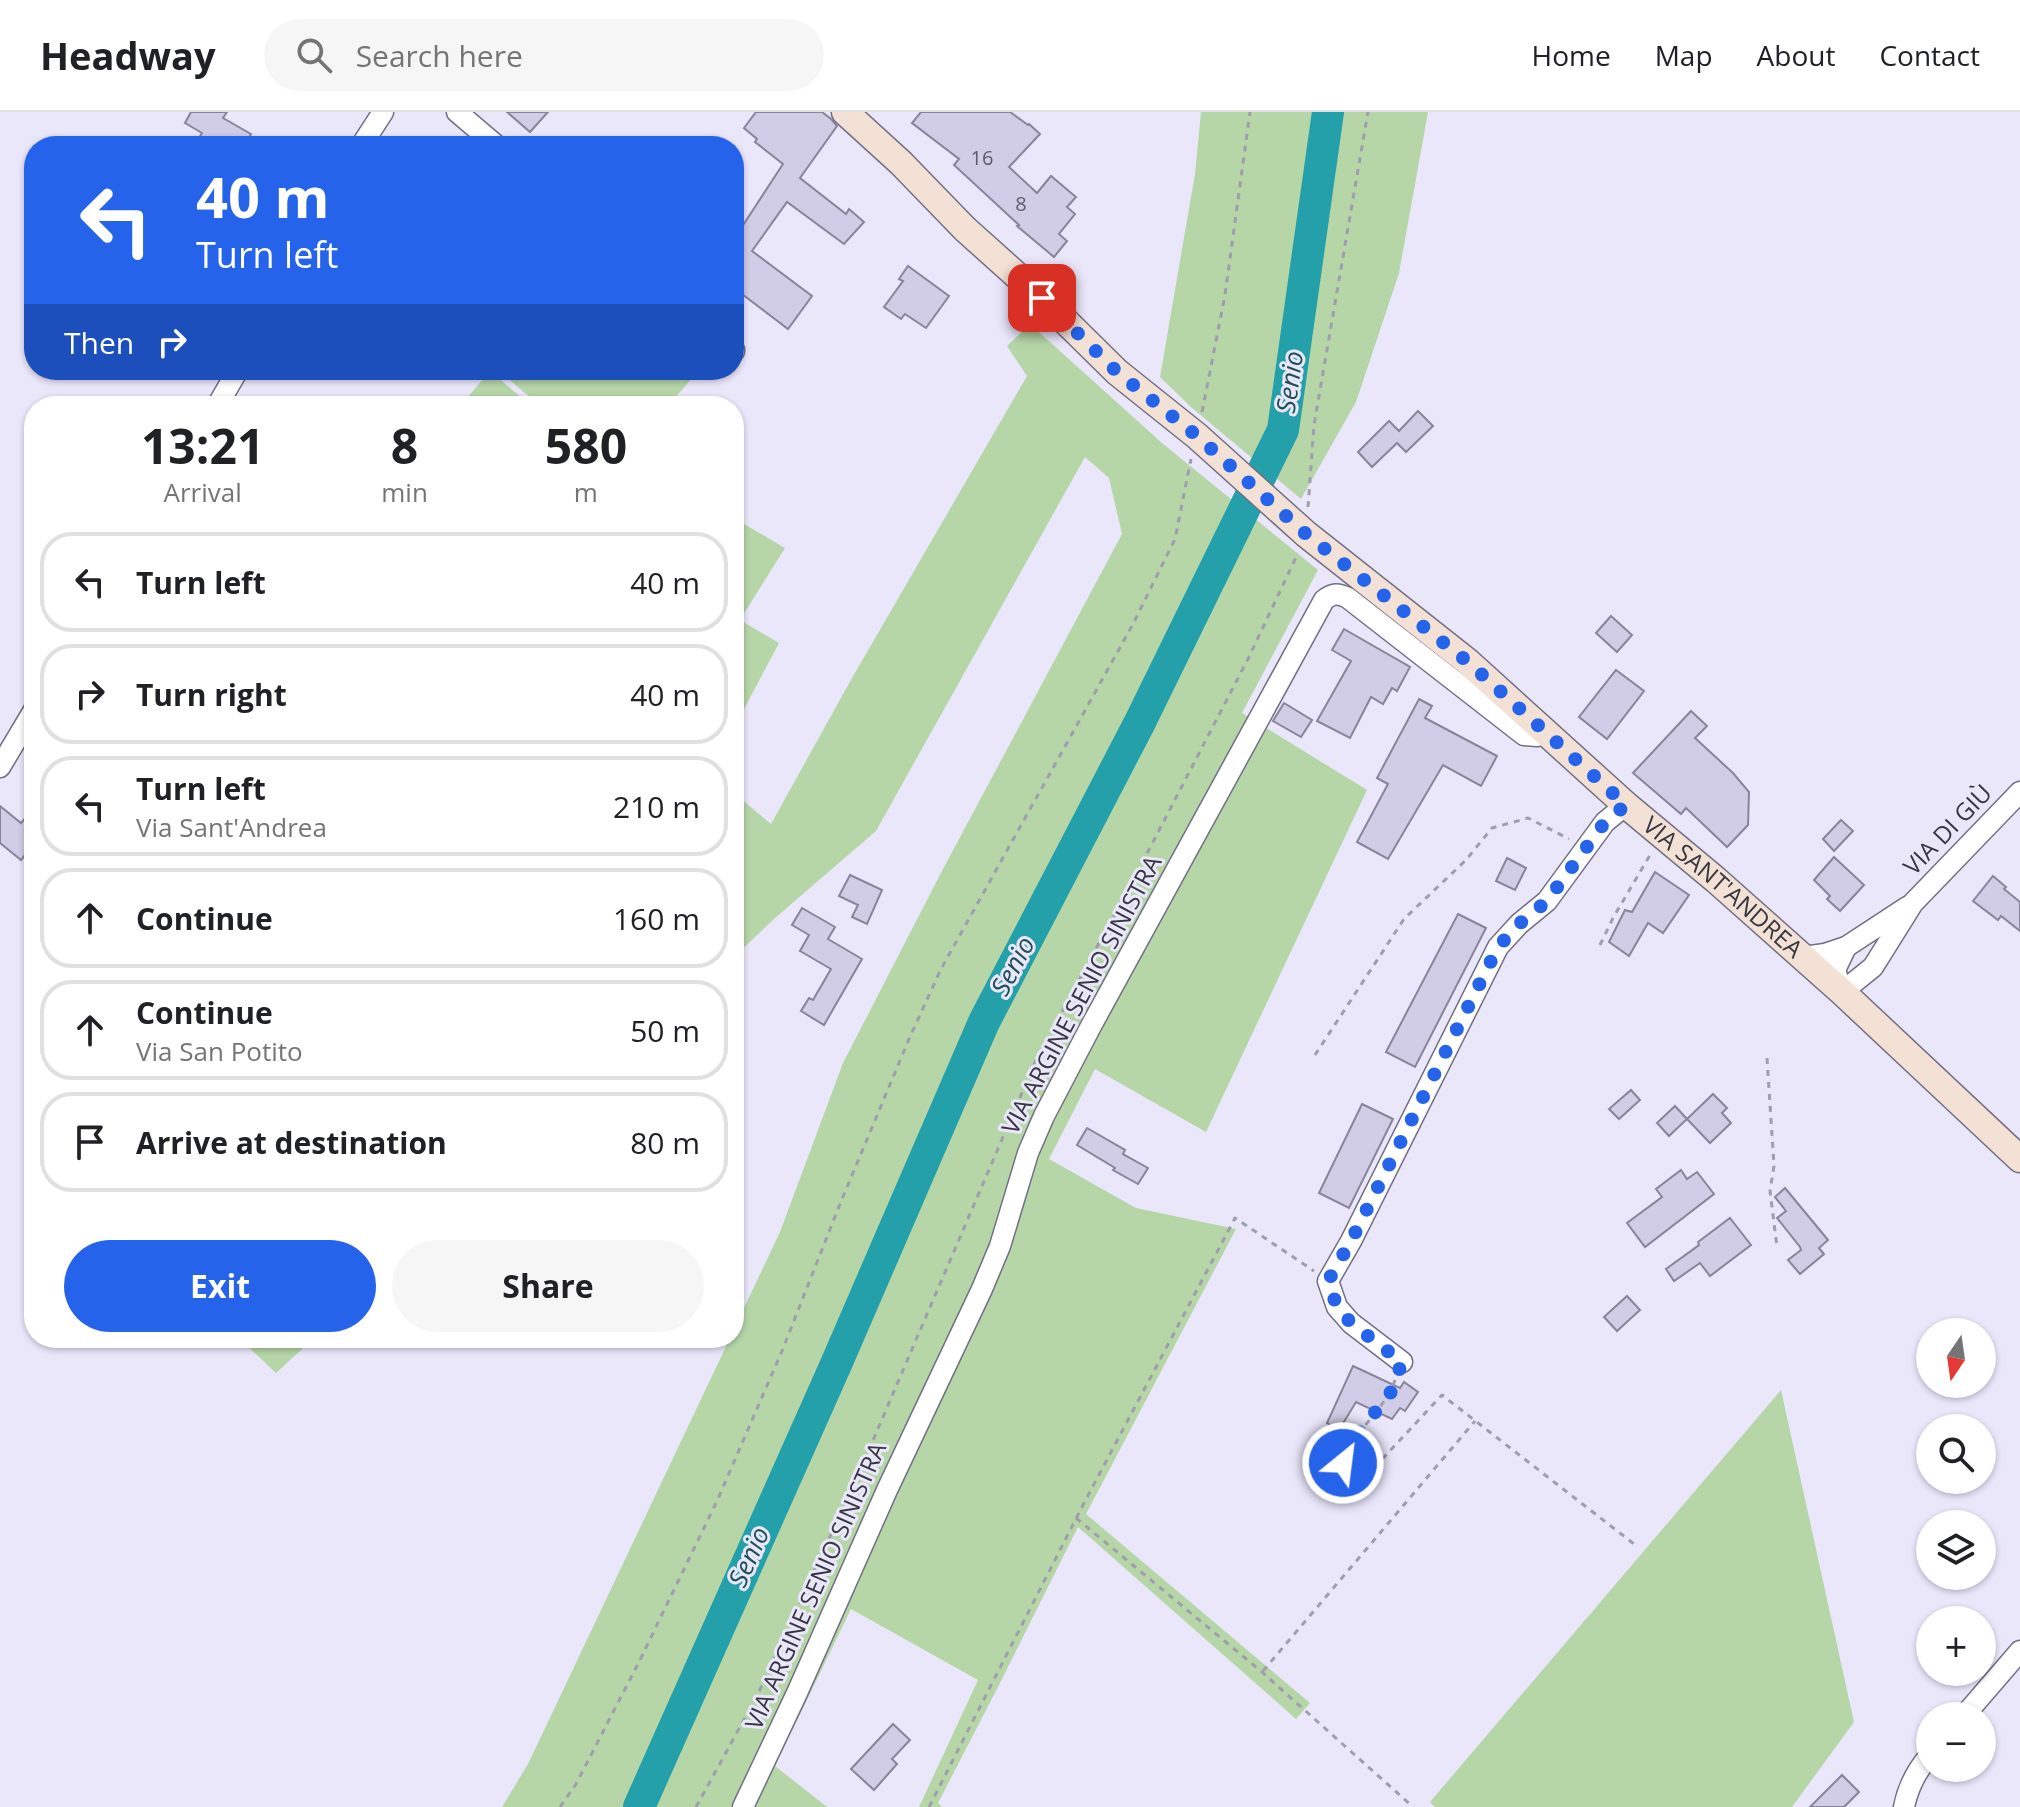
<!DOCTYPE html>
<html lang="en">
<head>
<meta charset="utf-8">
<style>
  body { margin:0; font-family:"Open Sans",sans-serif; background:#f6f6f6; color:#202124; height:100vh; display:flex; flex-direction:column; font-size:30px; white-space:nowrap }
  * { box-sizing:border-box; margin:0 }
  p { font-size:26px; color:#757577 }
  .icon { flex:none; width:44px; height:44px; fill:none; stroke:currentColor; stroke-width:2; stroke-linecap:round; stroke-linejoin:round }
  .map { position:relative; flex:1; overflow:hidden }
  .side { position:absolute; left:24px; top:284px; width:720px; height:952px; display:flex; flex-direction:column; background:#fff; border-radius:32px; box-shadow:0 2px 6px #0004 }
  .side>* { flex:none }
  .hud { position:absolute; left:24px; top:24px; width:720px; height:244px; border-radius:32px; box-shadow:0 2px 6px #0004; background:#2563eb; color:#fff; overflow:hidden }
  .needle { width:52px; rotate:193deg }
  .tools { position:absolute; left:1916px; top:1206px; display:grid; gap:16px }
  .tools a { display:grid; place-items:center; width:80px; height:80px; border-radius:50%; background:#fff; box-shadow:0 2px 6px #0004; font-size:40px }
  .pin { position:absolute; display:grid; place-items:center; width:68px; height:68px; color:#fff; margin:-34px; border-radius:16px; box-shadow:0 4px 12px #0006 }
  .me { position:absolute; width:88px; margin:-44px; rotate:29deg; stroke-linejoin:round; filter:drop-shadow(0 0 6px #0008) }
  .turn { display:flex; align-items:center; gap:28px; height:168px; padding:0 40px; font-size:36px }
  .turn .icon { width:104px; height:104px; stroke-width:2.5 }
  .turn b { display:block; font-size:56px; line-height:68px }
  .then { display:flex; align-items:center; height:76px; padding:0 40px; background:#0003; gap:16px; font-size:30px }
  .eta { display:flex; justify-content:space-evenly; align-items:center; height:136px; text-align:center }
  .eta b { font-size:48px; font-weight:700; line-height:56px }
  .action { display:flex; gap:16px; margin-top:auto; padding:16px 40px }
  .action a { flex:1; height:92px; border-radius:48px; background:#2563eb; color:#fff; font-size:32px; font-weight:700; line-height:92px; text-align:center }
  .action a+a { background:#f6f6f6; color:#202124 }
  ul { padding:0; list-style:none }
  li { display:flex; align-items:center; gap:24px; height:100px; margin:0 16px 12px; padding:0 24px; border:4px solid #e0e0e0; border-radius:32px }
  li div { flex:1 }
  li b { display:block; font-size:30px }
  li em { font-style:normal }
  header { display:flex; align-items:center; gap:48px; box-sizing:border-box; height:112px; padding:0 40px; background:#fff; border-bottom:2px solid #e0e0e0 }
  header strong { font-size:38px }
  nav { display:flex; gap:44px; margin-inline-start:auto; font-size:28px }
  .search { width:560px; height:72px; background:#f6f6f6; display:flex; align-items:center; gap:20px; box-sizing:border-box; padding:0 28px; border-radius:44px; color:#757577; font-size:30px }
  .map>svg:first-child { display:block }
</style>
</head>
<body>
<header>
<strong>Headway</strong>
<div class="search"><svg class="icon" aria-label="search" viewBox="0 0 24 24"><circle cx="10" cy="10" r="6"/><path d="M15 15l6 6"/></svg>Search here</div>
<nav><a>Home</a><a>Map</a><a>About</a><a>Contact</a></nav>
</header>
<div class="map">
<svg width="2020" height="1695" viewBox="0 0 2020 1695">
  <rect width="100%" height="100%" fill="#eae7fb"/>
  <g fill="#b6d6a8">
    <polygon points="1201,0 1428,0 1399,161 1356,290 1301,387 1191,295 1160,265 1195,62"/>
    <polygon points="1030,212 1162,331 1318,458 1242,601 1367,678 1206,1020 1095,957 1049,1047 1136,1096 1236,1117 1086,1402 1310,1591 1296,1607 1078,1415 998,1575 938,1691 942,1695 919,1695 978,1568 851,1497 775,1654 827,1695 502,1695 528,1652 730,1226 734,1226 734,1217 780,1120 843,951 943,757 1122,422 1109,366 1085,345 876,719 775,806 734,845 734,681 771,712 852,566 1027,264 1007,234"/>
    <polygon points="498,258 699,258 668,294 540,294"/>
    <polygon points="490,259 531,294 460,294"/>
    <polygon points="734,406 785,436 740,508 779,531 734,616"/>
    <polygon points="239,1226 314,1226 276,1261"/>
    <polygon points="1781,1278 1854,1610 1792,1695 1435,1695 1430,1690"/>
  </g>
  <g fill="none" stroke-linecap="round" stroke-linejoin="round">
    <polyline stroke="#24a0ab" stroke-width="32" points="639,1695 837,1250 984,910 1140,610 1283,318 1328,0"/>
  </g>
  <g fill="#d1cde6" stroke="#88849b" stroke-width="2">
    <polygon points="191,0 227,0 223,6 251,22 244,34 194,34 202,21 185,11"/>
    <polygon points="507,0 548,0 530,20"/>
    <polygon points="756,0 822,0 831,7 837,14 800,66 846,102 849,97 864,110 844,132 787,90 752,139 812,184 788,217 734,176 734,127 783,52 755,30 757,27 744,16"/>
    <polygon points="921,0 1010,0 1028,13 1029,12 1040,22 1009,55 1037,81 1051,64 1076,85 1067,95 1075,102 1059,122 1067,129 1054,145 1017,114 1019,113 954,53 959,47 912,11"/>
    <polygon points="908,154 949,184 926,216 905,202 901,207 884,195 903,169 899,167"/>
    <polygon points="1418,299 1433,314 1406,340 1397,331 1372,355 1358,340 1389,309 1399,319"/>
    <polygon points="1611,504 1632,523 1617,540 1596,521"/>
    <polygon points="1344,517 1410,555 1397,579 1392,576 1383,592 1371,585 1350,626 1317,609 1351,549 1332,538"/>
    <polygon points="1616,558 1644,579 1607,627 1579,605"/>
    <polygon points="1419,587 1432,594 1425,606 1497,644 1481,674 1443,653 1388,747 1357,730 1388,672 1377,666"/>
    <polygon points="1284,591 1312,608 1301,625 1273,609"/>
    <polygon points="1691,599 1707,614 1695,626 1733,661 1749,680 1748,713 1727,735 1686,696 1681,702 1633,661"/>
    <polygon points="0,694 21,711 34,696 34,732 21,748 0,731"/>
    <polygon points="1841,708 1853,719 1834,739 1823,727"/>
    <polygon points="1834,745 1864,773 1840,799 1827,787 1830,784 1814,768"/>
    <polygon points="1507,746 1526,756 1515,778 1496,769"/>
    <polygon points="1655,760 1689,783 1663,821 1648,811 1629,844 1609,830 1625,798 1632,800"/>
    <polygon points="850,763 882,778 867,812 852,805 858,793 839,784"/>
    <polygon points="1993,764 2006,775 2004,777 2020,790 2020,819 2001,804 1998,808 1973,789"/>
    <polygon points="802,796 835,815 828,827 862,847 824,913 801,899 809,886 813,888 831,857 800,839 809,823 792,813"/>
    <polygon points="1458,802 1486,816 1415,955 1386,940"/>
    <polygon points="1631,978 1640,988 1619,1007 1609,997"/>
    <polygon points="1713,982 1727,996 1722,1001 1731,1011 1710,1031 1687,1007"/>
    <polygon points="1362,992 1393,1007 1349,1096 1319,1081"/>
    <polygon points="1675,994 1687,1007 1669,1024 1657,1011"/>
    <polygon points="1087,1016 1125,1038 1123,1042 1148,1056 1138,1072 1113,1058 1115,1056 1077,1033"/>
    <polygon points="1681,1058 1687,1067 1697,1060 1714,1082 1645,1135 1627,1111 1662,1085 1656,1077"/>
    <polygon points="1785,1076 1828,1128 1819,1136 1824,1142 1800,1162 1788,1148 1801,1138 1800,1135 1777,1106 1786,1099 1775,1085"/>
    <polygon points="1730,1106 1751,1133 1710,1164 1700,1151 1674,1169 1666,1157 1699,1133 1698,1130"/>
    <polygon points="1627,1184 1640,1198 1617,1219 1604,1205"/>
    <polygon points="1353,1254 1400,1276 1404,1270 1418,1280 1405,1299 1400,1296 1392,1307 1356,1290 1339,1318 1327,1311"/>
    <polygon points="893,1612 910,1628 892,1647 897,1652 874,1678 851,1657"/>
    <polygon points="1842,1663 1859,1680 1844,1695 1810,1695"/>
  </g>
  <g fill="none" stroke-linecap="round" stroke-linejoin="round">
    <defs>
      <g id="street">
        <polyline points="457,0 497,34"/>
        <polyline points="361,34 383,0"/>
        <polyline points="734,238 734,239"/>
        <polyline points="217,294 238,258"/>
        <polyline points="0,655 34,598"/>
        <polyline points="1846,835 1835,858 1842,880 1873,855 1913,791 2020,680"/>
        <polyline points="1803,845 1825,842 1846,835 1907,795"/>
        <polyline points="1402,1250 1351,1211 1337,1195 1328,1169 1351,1129 1498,835 1519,812 1547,789 1605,710 1626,693"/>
        <polyline points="1964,1604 2020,1539"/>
        <path d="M743,1695L797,1581L887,1378L982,1177L1000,1134L1028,1041L1044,1004L1091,914L1324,488C1333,481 1338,481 1348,486L1524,623L1537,624L1547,622"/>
        <path d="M1904,1695C1908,1675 1916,1659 1930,1643"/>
      </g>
      <g id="secondary">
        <path id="s1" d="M845,0L901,51L965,117L1042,186L1117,260L1197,324L1306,422L1468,550L1626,693L1716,768L1842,880L2020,1047"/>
      </g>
    </defs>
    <use href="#street" stroke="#726f85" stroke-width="23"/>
    <use href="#secondary" stroke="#726f85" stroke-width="29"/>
    <g stroke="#a09dad" stroke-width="3" stroke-dasharray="6 6" stroke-linecap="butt">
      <polyline points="1202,300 1225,183 1250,0"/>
      <polyline points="1308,395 1314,313 1368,0"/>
      <polyline points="1600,833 1613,806 1650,743"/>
      <polyline points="1315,943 1404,807 1466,748 1492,716 1528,706 1569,727"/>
      <polyline points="1767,946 1774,1054 1770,1079 1777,1135"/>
      <path d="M1395,1268C1384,1300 1353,1318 1343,1351L1352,1357H1373L1442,1283L1634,1432"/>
      <polyline points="1076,1406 1262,1560 1413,1695"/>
      <polyline points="1263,1559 1475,1309"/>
      <polyline points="560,1695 576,1672 638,1552 717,1389 782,1239 840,1092 909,927 941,857 1132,514 1175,427 1191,347"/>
      <polyline points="696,1695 757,1584 856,1368 1036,948 1141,753 1249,545 1298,441"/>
      <polyline points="929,1695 1084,1391 1235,1106 1314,1159"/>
    </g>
    <use href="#street" stroke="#fff" stroke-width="20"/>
    <use href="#secondary" stroke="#f4e1d5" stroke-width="26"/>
  </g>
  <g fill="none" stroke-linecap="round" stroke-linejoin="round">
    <polyline stroke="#2563eb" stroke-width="14" stroke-dasharray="0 25.2" points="1042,186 1117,260 1197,324 1306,422 1468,550 1626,693 1605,710 1547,789 1519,812 1498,835 1351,1129 1328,1169 1337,1195 1351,1211 1402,1250 1391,1280 1348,1335 1343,1351"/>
  </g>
  <g text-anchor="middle" stroke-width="6" stroke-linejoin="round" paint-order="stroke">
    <g font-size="20" fill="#5e5c6a">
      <text x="982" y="53">16</text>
      <text x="1021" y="99">8</text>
    </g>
    <g font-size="24" fill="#383741" stroke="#eae7fb">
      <text transform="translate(1948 718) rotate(-46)" y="8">VIA DI GIÙ</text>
      <text dy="8" stroke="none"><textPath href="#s1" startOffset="1172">VIA SANT'ANDREA</textPath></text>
      <text transform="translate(1082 883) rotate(-62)" y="8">VIA ARGINE SENIO SINISTRA</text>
      <text transform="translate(816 1474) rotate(-66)" y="8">VIA ARGINE SENIO SINISTRA</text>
    </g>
    <g font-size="26" font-style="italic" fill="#1f5055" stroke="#eae7fb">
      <text transform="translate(1290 270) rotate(-82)" y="9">Senio</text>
      <text transform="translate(1013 854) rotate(-62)" y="9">Senio</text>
      <text transform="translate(749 1445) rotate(-66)" y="9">Senio</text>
    </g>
  </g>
</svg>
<div class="tools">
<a><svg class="needle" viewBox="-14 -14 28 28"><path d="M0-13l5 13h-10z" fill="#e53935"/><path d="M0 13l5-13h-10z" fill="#757577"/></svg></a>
<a><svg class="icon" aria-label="search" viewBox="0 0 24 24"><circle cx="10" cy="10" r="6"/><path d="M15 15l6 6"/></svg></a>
<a><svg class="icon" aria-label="layers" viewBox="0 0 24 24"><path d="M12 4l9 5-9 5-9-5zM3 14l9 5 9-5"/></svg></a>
<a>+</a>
<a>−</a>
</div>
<div class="pin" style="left:1042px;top:186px;background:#d93025"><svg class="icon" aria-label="arrive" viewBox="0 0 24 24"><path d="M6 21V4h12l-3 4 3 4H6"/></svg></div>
<svg class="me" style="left:1343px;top:1351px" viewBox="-20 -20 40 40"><circle r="17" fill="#2563eb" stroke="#fff" stroke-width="3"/><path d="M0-11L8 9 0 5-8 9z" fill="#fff"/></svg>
<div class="hud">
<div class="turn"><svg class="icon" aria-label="left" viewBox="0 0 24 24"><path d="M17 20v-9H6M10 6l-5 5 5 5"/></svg><div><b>40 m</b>Turn left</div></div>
<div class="then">Then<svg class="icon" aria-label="right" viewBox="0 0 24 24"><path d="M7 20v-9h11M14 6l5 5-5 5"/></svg></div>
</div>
<section class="side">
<div class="eta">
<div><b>13:21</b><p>Arrival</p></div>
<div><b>8</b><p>min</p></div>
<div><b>580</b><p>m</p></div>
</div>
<ul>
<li><svg class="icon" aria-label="left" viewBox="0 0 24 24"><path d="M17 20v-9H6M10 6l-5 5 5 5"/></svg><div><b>Turn left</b></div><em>40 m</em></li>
<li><svg class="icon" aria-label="right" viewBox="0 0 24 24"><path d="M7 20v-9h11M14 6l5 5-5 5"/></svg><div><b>Turn right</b></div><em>40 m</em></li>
<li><svg class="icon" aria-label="left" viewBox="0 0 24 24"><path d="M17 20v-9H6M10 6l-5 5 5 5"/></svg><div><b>Turn left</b><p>Via Sant'Andrea</p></div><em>210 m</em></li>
<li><svg class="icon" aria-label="ahead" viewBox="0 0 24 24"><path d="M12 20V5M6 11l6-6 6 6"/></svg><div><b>Continue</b></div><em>160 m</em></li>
<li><svg class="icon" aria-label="ahead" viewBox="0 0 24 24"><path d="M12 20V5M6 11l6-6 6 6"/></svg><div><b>Continue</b><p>Via San Potito</p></div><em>50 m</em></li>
<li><svg class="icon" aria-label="arrive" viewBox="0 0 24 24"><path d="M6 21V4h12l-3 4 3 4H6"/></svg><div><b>Arrive at destination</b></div><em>80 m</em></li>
</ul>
<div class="action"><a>Exit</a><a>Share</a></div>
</section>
</div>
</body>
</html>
